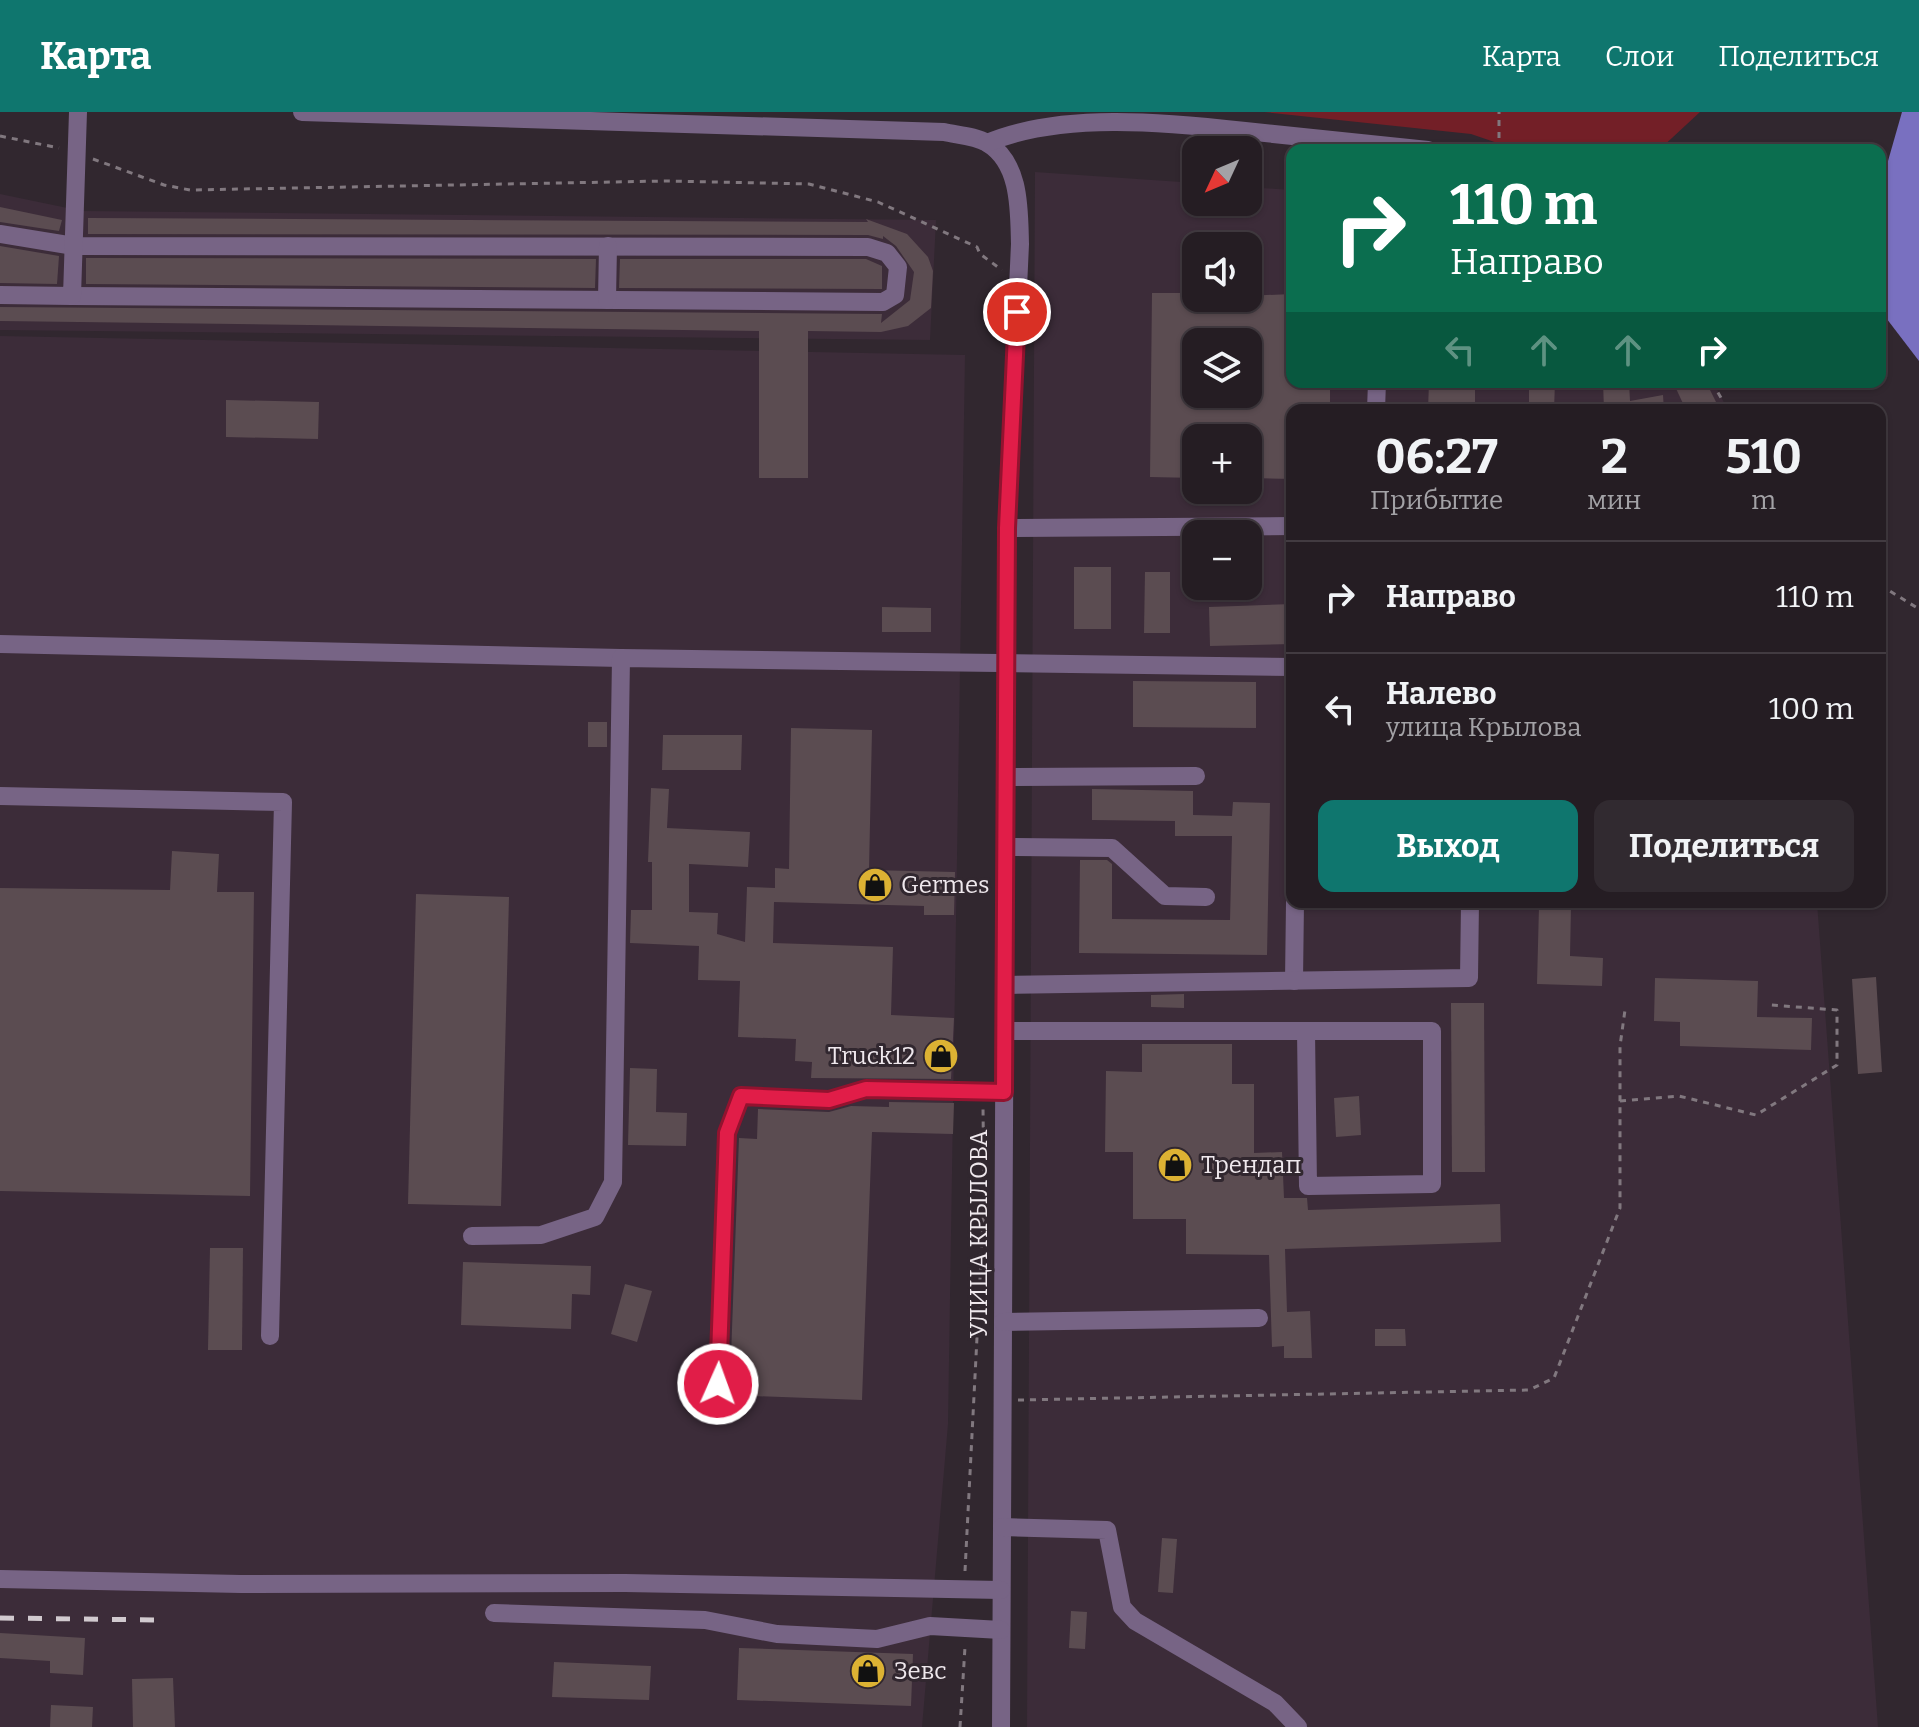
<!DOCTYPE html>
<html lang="ru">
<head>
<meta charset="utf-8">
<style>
  body { margin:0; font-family:Bitter,serif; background:#312a30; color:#f1f3f6; height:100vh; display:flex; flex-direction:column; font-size:30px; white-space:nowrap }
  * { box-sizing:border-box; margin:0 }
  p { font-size:26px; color:#a3a2a6 }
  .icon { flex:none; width:44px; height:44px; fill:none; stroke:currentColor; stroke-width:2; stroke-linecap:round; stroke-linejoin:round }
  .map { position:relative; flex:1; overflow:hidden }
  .drawer { position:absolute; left:1286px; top:292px; width:600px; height:504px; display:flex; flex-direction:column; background:#251d23; border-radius:16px; box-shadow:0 2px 6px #0004,0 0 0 2px #423b41 }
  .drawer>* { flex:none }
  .hud { position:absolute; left:1286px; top:32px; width:600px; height:244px; border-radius:16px; box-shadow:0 2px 6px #0004,0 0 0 2px #423b41; background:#0b6e4f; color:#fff; overflow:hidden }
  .needle { width:52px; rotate:226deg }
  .controls { position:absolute; left:1182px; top:24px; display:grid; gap:16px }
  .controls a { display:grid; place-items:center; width:80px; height:80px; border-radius:16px; background:#251d23; box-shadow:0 2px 6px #0004,0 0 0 2px #423b41; font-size:40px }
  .pin { position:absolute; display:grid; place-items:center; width:68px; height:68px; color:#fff; margin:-34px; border:4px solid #fff; border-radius:50%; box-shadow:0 2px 8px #0007 }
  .me { position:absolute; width:88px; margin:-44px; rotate:2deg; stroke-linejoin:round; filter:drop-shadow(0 0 6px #0008) }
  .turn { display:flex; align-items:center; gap:28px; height:168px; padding:0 32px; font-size:36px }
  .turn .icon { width:104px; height:104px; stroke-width:2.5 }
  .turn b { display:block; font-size:56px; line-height:68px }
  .lanes { display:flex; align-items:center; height:76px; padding:0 32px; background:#0003; justify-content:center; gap:40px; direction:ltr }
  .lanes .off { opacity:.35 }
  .eta { display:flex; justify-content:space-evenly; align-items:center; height:136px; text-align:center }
  .eta b { font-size:48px; font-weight:700; line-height:56px }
  .action { display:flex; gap:16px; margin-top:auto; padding:16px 32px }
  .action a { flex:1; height:92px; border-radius:16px; background:#0f766e; color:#fff; font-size:32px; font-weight:700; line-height:92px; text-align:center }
  .action a+a { background:#312a30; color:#f1f3f6 }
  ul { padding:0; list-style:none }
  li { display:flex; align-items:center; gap:24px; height:112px; padding:0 32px; border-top:2px solid #423b41 }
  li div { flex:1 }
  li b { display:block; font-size:30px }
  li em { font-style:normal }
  header { display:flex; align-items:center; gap:48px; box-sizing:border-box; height:112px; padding:0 40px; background:#0f766e; color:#fff }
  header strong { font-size:38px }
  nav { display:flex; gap:44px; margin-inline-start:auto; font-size:28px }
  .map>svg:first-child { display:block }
</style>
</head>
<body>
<header>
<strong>Карта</strong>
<nav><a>Карта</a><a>Слои</a><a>Поделиться</a></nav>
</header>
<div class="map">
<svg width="1919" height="1615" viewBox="0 0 1919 1615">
  <rect width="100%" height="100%" fill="#31272f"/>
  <g fill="#3c2c39" fill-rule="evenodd">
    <path d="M1035,60L1196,71V90H1248V75L1292,78V270H1713L1728,298H1292V790H1817L1878,1615H1027ZM1196,134H1248V186H1196ZM1196,230H1248V282H1196ZM1196,326H1248V378H1196ZM1196,422H1248V474H1196Z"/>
    <polygon points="0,82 82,99 936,108 930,228 0,218"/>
    <polygon points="0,224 965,243 948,1312 922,1615 0,1615"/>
  </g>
  <polygon fill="#731f27" points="1264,0 1700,0 1659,38 1518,38 1471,22"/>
  <polygon fill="#7970c0" points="1902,0 1919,0 1919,249 1880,198 1880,77"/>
  <g fill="#5b4c51" fill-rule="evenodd">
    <polygon points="0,95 62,108 59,119 0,110"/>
    <polygon points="88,106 868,110 866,107 907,122 928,145 933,159 931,196 908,214 881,220 808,219 808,366 759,366 759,219 0,209 0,195 882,202 881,211 910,188 914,160 896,134 883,124 883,127 868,123 88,122"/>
    <polygon points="0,134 59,144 57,172 0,171"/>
    <polygon points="86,146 596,147 595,176 86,172"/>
    <polygon points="620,147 866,147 882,154 882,177 619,176"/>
    <path d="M1152,181H1196V186L1292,182V270H1330V298H1292V367L1248,366V326H1196V366L1150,365ZM1196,230H1248V282H1196Z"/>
    <polygon points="1429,270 1475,270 1475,298 1428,298"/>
    <polygon points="1529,270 1555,270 1554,298 1529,298"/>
    <polygon points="1603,270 1629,270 1630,289 1663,283 1664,298 1604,298"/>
    <polygon points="1673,270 1706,270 1720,298 1686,298"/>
    <polygon points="226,288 319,290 318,327 226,325"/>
    <rect x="1074" y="455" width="37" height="62"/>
    <polygon points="1145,460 1170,460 1170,521 1144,521"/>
    <polygon points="1292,492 1292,532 1210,534 1209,495"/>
    <polygon points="882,495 931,496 931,520 882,520"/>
    <polygon points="1133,569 1256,570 1256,616 1133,615"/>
    <rect x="588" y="610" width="19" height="25"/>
    <polygon points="791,616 872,618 869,758 955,760 954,803 924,803 924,794 774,790 773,831 893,835 891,903 954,906 951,967 811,966 812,950 795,949 796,927 738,925 740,869 698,868 699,834 630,831 631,798 652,798 652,750 648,750 651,676 669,677 667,716 750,720 748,755 689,752 689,800 718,801 717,822 745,830 747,775 775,776 775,756 789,757"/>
    <polygon points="663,623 742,623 741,658 662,658"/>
    <polygon points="1092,677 1193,679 1193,703 1232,704 1233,690 1270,691 1267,843 1079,841 1080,748 1107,748 1112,752 1112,807 1230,808 1232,724 1175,724 1175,709 1092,708"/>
    <polygon points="172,739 219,742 217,780 254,780 250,1084 0,1079 0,776 170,778"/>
    <polygon points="416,782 509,785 501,1094 408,1092"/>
    <polygon points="1539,794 1571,795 1570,844 1603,846 1602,874 1537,872"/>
    <polygon points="1876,865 1882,960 1858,962 1852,867"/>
    <polygon points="1655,866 1758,869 1757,905 1812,906 1811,938 1680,934 1680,910 1654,909"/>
    <polygon points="1184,882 1184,896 1151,895 1151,883"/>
    <polygon points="1451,891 1484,891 1485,1060 1452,1060"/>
    <polygon points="1142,932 1232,932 1232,972 1254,972 1254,1041 1282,1040 1284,1086 1307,1086 1308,1098 1500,1092 1501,1130 1285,1137 1287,1200 1310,1199 1312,1246 1284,1246 1284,1234 1272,1235 1269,1143 1186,1142 1186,1107 1133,1107 1133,1040 1105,1040 1106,959 1142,960"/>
    <polygon points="630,956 657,957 656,1000 687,1001 686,1034 628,1033"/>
    <polygon points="1359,984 1361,1023 1336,1025 1334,986"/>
    <polygon points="889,990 954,991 953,1022 872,1020 862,1288 726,1283 730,1272 739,1026 757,1027 758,997 829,1000 851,994 889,995"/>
    <polygon points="210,1136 243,1136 242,1238 208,1238"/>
    <polygon points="463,1150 591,1154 590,1183 572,1182 571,1217 461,1213"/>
    <polygon points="625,1172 652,1179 637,1230 611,1222"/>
    <polygon points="1375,1217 1405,1217 1406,1234 1375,1234"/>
    <polygon points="1162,1426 1177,1427 1173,1481 1158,1480"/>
    <polygon points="1071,1499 1087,1500 1085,1537 1069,1536"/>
    <polygon points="0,1521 85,1526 83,1563 50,1561 50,1549 0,1546"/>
    <polygon points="739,1536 913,1542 911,1594 737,1588"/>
    <polygon points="554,1550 651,1554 649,1588 552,1585"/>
    <polygon points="173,1566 175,1615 133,1615 132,1567"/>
    <polygon points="51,1593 93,1595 92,1615 50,1615"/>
  </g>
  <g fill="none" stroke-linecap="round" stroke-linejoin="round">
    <g stroke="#81787f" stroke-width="3" stroke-dasharray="6 6" stroke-linecap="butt">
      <polyline points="0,24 59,36"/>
      <polyline points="1499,38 1499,0"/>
      <polyline points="93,47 164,73 190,78 665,69 809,72 878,90 977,135 980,142 1002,158"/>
      <polyline points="1712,270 1728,298"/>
      <polyline points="1880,473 1919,497"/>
      <polyline points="1620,989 1679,984 1756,1003 1837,953 1837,898 1771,893"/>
      <polyline points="1018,1288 1529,1278 1554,1266 1620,1096 1620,934 1625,898"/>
      <polyline points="965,1459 984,1089 983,995"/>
      <polyline points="960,1615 965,1535"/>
    </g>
    <g stroke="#776485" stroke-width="18">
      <path d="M302,0L944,20C957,23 976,24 987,31C1021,51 1019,99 1020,132L1007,416L1001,1615"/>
      <path d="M987,31C1060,0 1165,10 1245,19C1306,25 1367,32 1428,38"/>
      <polyline points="0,122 74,134 868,135 887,141 898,155 895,183 883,190 72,184"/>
      <polyline points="0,183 72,184 78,0"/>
      <polyline points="607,188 608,134"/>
      <polyline points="1376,298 1377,270"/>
      <polyline points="1007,416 1292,414"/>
      <polyline points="0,532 621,546"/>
      <polyline points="1006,665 1196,664"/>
      <polyline points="0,684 283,690 270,1224"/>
      <polyline points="1005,735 1112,736 1165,784 1206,785"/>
      <polyline points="1294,869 1295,790"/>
      <polyline points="1005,873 1469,866 1470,790"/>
      <polyline points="1004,919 1432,919 1432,1072 1308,1074 1306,919"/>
      <polyline points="472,1124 541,1123 595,1105 613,1070 621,546 1292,555"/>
      <polyline points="1003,1210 1259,1206"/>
      <polyline points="718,1272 727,1021 741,984 829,988 866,977 1004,980"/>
      <polyline points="1002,1415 1107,1418 1122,1495 1135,1509 1275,1591 1298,1615"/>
      <polyline points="0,1467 241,1472 625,1471 1001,1478"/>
      <polyline points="494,1501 705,1508 777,1522 877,1527 930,1514 1001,1518"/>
    </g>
    <polyline stroke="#d1cacf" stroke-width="5" stroke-dasharray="14 14" stroke-linecap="butt" points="0,1506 160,1508"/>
  </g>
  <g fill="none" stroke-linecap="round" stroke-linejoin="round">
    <defs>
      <polyline id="route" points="718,1272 727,1021 741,984 829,988 866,977 1004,980 1007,416 1017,200"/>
    </defs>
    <use href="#route" stroke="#92132f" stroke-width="20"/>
    <use href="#route" stroke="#e11d48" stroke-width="14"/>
  </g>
  <defs>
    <symbol id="shop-disc" viewBox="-11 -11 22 22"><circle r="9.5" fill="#dcb233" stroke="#31272f"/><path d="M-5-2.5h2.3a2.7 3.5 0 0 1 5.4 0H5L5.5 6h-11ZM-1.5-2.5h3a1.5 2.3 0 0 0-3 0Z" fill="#111"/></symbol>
  </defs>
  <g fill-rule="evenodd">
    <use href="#shop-disc" x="855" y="753" width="40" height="40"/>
    <use href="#shop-disc" x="921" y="924" width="40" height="40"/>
    <use href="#shop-disc" x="1155" y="1033" width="40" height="40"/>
    <use href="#shop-disc" x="848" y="1539" width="40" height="40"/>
  </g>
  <g text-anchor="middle" stroke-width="6" stroke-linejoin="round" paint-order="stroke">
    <g font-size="24" fill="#efe8ed" stroke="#31272f" text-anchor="start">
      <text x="901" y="781">Germes</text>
      <text x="915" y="952" text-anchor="end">Truck12</text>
      <text x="1201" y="1061">Трендап</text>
      <text x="894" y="1567">Зевс</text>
    </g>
    <g font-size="24" fill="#efe8ed" stroke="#31272f">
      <text transform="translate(979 1122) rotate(-90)" y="8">УЛИЦА КРЫЛОВА</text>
    </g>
  </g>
</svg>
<div class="controls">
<a><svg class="needle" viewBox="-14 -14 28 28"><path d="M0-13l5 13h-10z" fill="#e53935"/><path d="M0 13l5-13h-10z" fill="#a3a2a6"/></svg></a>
<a><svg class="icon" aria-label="sound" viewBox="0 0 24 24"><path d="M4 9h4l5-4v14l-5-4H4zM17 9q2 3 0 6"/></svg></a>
<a><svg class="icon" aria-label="layers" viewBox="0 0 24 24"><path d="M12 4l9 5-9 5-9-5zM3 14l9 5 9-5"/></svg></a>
<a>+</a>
<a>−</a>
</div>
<div class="pin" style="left:1017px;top:200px;background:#d93025"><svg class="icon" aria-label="arrive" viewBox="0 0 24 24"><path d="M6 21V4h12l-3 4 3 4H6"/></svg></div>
<svg class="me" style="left:718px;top:1272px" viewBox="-20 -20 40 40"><circle r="17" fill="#e11d48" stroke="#fff" stroke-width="3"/><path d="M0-11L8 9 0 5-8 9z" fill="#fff"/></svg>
<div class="hud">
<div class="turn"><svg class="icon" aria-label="right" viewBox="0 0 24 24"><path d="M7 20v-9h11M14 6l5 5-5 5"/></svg><div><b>110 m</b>Направо</div></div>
<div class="lanes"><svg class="icon off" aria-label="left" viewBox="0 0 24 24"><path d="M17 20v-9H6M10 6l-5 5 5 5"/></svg><svg class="icon off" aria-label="ahead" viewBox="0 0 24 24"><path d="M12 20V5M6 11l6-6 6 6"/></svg><svg class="icon off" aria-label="ahead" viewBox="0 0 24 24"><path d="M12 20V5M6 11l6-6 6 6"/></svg><svg class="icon" aria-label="right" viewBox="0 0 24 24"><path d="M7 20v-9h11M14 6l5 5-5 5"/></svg></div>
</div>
<section class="drawer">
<div class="eta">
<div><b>06:27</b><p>Прибытие</p></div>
<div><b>2</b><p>мин</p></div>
<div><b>510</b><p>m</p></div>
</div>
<ul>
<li><svg class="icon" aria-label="right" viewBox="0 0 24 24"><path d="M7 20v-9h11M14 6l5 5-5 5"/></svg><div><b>Направо</b></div><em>110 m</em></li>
<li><svg class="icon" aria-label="left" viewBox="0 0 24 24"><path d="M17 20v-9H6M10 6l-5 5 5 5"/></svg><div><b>Налево</b><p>улица Крылова</p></div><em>100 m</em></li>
</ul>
<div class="action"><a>Выход</a><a>Поделиться</a></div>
</section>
</div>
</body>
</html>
